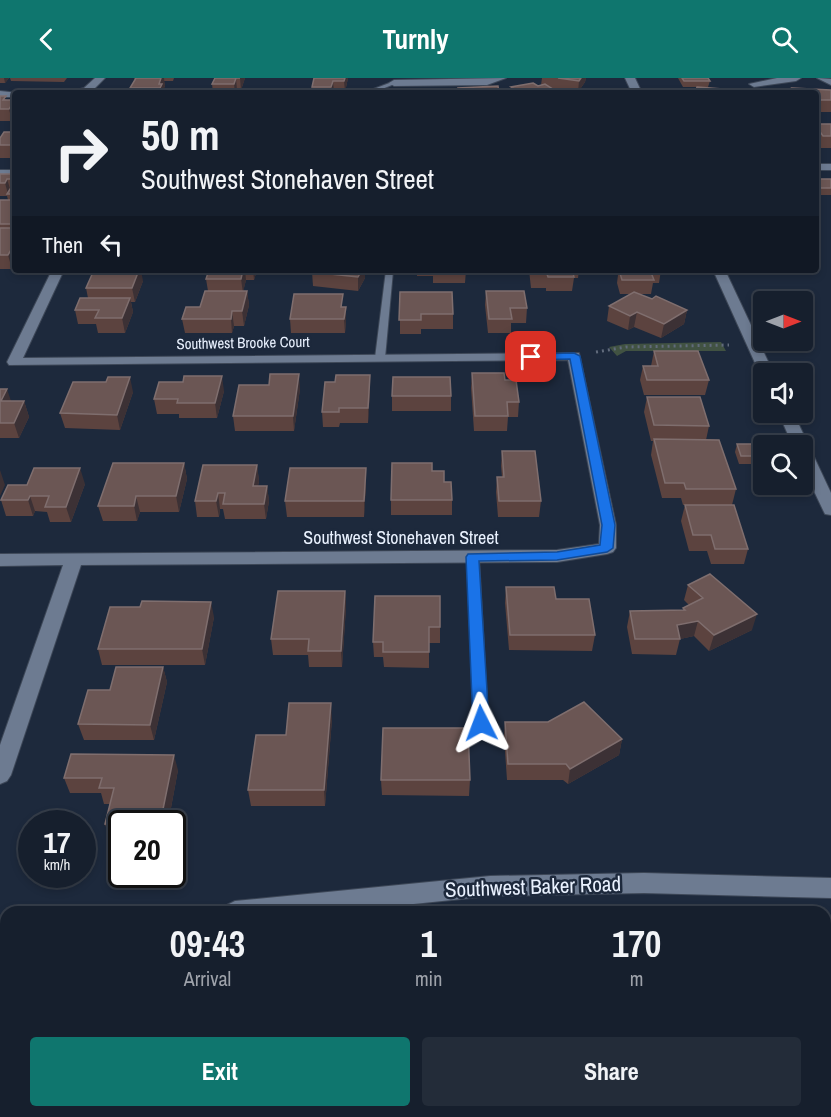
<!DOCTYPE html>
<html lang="en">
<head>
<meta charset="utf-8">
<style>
  body { margin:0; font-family:"Archivo Narrow",sans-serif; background:#232c39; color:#f1f3f6; height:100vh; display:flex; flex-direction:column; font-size:22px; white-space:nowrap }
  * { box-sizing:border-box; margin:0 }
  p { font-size:20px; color:#9ea2aa }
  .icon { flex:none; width:33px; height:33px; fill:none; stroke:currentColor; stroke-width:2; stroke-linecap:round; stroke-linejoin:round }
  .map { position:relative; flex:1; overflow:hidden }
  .details { position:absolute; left:0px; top:828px; width:831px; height:212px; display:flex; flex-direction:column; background:#161f2d; border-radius:18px 18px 0 0; box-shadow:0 3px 9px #0003,0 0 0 2px #353d49 }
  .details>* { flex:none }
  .guide { position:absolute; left:12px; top:12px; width:807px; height:183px; border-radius:6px; box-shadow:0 3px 9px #0003,0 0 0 2px #353d49; background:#161f2d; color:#f1f3f6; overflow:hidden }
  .needle { width:39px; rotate:90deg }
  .controls { position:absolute; left:753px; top:213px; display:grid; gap:12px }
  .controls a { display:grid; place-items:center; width:60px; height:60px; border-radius:6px; background:#161f2d; box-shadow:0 3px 9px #0003,0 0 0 2px #353d49; font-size:30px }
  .speed { position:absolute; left:18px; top:732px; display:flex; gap:12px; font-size:30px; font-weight:700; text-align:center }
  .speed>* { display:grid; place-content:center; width:78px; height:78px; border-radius:50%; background:#161f2d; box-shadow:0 3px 9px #0003,0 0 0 2px #353d49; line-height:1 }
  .speed small { font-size:15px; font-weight:400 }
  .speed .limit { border:3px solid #111; border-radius:9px; background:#fff; color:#111 }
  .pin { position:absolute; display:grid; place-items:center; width:51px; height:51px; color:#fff; margin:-26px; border-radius:12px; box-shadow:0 3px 9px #0006 }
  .me { position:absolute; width:66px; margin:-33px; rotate:357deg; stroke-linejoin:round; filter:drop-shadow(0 0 4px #0008) }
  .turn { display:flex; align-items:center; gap:21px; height:126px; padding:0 30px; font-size:27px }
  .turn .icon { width:78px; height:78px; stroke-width:2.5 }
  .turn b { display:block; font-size:42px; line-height:51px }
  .then { display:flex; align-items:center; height:57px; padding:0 30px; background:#0003; gap:12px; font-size:22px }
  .eta { display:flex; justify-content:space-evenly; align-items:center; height:102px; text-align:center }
  .eta b { font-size:36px; font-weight:700; line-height:42px }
  .action { display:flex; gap:12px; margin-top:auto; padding:12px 30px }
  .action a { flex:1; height:69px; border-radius:6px; background:#0f766e; color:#fff; font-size:24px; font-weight:700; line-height:69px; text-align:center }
  .action a+a { background:#232c39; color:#f1f3f6 }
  header { display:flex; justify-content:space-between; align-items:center; height:78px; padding:0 30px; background:#0f766e; color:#fff; font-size:27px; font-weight:700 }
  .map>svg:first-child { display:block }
</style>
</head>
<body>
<header><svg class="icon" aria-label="back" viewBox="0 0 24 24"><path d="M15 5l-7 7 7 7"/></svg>Turnly<svg class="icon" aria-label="search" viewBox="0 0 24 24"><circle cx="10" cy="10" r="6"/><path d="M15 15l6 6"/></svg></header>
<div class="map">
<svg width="831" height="1039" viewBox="0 0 831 1039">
  <rect width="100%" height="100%" fill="#1d293c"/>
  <g fill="#415242">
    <polygon points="721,264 726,273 626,273 617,278 609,269 625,266"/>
    <polygon points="428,1034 631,1034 626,1039 422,1039"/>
  </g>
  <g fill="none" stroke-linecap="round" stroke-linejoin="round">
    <defs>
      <g id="service">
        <polygon points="392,4 397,5 372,15 363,15"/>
        <polygon points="386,192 393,193 385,280 380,283 375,280"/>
        <polygon points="473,475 479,479 488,645 486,649 481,650 476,649 474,645 467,479"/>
      </g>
      <g id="minor">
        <polygon points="95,0 105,0 91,14 65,15 84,10"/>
        <polygon points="506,0 487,7 394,8 389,5 394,2"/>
        <polygon points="777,0 801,0 796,3 754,9 749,6"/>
        <polygon points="817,0 831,1 831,7"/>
        <polygon points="0,13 19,15 15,15 15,19 0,19"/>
        <rect x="816" y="86" width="15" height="6"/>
        <rect x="0" y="92" width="15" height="6"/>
        <polygon points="52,192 64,192 23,280 579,275 616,447 616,470 613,474 607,476 557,484 81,487 11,697 7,703 0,706 0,667 63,487 0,488 0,476 557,472 599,466 600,447 568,282 9,287 7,284"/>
      </g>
      <g id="secondary">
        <polygon points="625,0 635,0 642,15 632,15"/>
        <polygon points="713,192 725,192 774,296 764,296 764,299 760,296"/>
        <polygon points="778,334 793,334 831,415 831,437 825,436 823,432 802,388 802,368 793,368"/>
        <polygon points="644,795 831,800 831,820 644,815 490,818 337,834 223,834 227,827 235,823 490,798"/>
        <polygon points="6,864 6,886 0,887 0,865"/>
      </g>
    </defs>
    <use href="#service" stroke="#3d4757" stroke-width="2"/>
    <use href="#minor" stroke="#3d4757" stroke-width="2"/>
    <use href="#secondary" stroke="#3d4757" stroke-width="2"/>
    <polyline stroke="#616b7c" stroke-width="3" stroke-dasharray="2 4" stroke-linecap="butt" points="596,274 626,269 729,267"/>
    <use href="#service" fill="#6d7b91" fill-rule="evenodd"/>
    <use href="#minor" fill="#6d7b91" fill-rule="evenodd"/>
    <use href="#secondary" fill="#6d7b91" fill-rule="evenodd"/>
  </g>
  <g fill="#5c433f">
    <polygon points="0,0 9,0 5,5 0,5"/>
    <polygon points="10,0 67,0 64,4 11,3"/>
    <polygon points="134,0 174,0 173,3 164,3 165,8 163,12 164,15 131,15 130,10 135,2"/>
    <polygon points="215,0 245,0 241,12 237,12 236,15 213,15 212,6"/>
    <polygon points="314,0 348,0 345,14 312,15 312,9"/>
    <polygon points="542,0 586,0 585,4 578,14 553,11 559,15 510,15 511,9 541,7"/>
    <polygon points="678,0 708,0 710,3 708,9 702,9 722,11 722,15 695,15 697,9 683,9"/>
    <polygon points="792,10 831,12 831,34 816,34 816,15 791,15"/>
    <polygon points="0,18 7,22 15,22 12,43 0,43"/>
    <polygon points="816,46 831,46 831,70 819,70 816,65"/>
    <polygon points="15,54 15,80 0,80 0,60"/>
    <polygon points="0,96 15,96 15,186 12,191 0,191 0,122 8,122 7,118 0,118"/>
    <rect x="816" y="101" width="15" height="16"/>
    <polygon points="816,173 819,178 816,189"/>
    <polygon points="209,192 257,192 254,202 246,202 243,213 247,213 249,227 244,248 234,248 232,255 185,255 182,241 200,229 208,213 206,201"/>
    <polygon points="313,192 365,192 365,200 358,213 313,208 312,194"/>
    <polygon points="417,192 466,192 465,205 433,205 433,198 417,198"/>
    <polygon points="529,192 579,192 578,200 574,200 572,213 546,213 546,210 531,210"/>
    <polygon points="614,192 661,192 659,205 653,205 651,216 640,216 652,221 687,232 684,246 661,260 634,249 628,252 607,243 609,228 630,216 620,216 617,205 618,197 616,197"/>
    <polygon points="143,203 135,224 131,224 133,234 125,255 98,255 96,246 78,246 75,232 88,220 86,210"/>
    <polygon points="486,213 527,230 526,245 511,245 511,255 488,255 485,227"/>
    <polygon points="400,214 453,236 453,251 421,251 421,256 400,256"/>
    <polygon points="344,229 346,243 345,255 291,255 290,241"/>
    <polygon points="654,273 709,302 705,317 644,317 640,302 643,288 651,288"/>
    <polygon points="472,295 505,302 519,324 518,339 508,339 507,353 474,353 471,310"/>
    <polygon points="370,297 370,311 368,345 340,345 339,349 323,349 322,334"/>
    <polygon points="0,311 11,323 24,323 29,339 19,360 0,360"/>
    <polygon points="300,311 294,353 235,353 233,338"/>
    <polygon points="224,313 217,340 179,340 179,336 157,336 154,321"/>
    <polygon points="133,314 120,352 65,350 60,335"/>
    <rect x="392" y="318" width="59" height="15"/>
    <polygon points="647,319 709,348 706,362 736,411 732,427 683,427 681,420 662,420 651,377 653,363 651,363 644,334"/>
    <polygon points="737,366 761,378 758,386 739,386 735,374"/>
    <polygon points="502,373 541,423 539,439 498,439 496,414 497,399 502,399 501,388"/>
    <polygon points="184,385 187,401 179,434 140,434 137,443 103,443 98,428"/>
    <polygon points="257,387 259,403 258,408 267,408 269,423 266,441 225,441 223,431 220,431 219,439 197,439 195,423"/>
    <polygon points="432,393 444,404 452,422 452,437 391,437 391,422"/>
    <polygon points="366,405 364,439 287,439 285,423"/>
    <polygon points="85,406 71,444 50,444 47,434 35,433 33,438 6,438 1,422"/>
    <polygon points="685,427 748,471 744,486 711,486 707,473 689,473 681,443"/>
    <polygon points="688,507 752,552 709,573 694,558 680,561 676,577 632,576 627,549 630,533 683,532 683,530 689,527 684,522"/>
    <polygon points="506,509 556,521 595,557 592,573 509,572 505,525"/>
    <polygon points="345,513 346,529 342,589 309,589 308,577 273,577 271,561"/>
    <polygon points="440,518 440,565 429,565 429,590 384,589 383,579 374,579 373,564"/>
    <polygon points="214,539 205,587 102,587 98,571"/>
    <polygon points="163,589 167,604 154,662 84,662 78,646 110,612"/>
    <polygon points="332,641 325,728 251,728 248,712"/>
    <polygon points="505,644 622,661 619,677 568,706 563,702 507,702 504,659"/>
    <polygon points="178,692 168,746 122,746 122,761 110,761 105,746 110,726 104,726 101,715 70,715 64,700"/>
    <polygon points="381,702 470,702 469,718 382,717"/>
  </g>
  <g fill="#3c3135">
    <polygon points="4,0 9,0 5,5"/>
    <polygon points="161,0 164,0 165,8 163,12 164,15 161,15 159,6"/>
    <polygon points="236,0 237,12 236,15 235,15 234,6"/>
    <polygon points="240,0 245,0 241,12"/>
    <polygon points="345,0 348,0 345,14 344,3"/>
    <polygon points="581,0 586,0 585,4 578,14 579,3"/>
    <polygon points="333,3 334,14 331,15 331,9"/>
    <polygon points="15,23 15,40 12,43 9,31"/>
    <polygon points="7,101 11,114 8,116 5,105"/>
    <polygon points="15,165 15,186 12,191 8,177"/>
    <polygon points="139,192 141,192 143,203 135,224 132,210"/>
    <polygon points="243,192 245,192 246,202 243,215 241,201"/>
    <polygon points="253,192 257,192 254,202"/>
    <polygon points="362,192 365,192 365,200 358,213 358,199"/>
    <polygon points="247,213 249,227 244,248 242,233"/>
    <polygon points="130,220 133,234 125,255 122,240"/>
    <polygon points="346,229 346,243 345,255 344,241"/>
    <polygon points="687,232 684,246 661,260 664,246"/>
    <polygon points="232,233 234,248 232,255 231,241"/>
    <polygon points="637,234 634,249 628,252 630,238"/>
    <polygon points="299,296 300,311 294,353 293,338"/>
    <polygon points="370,297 370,311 368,345 368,330"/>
    <polygon points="222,298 224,313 217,340 215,325"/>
    <polygon points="130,299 133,314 120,352 117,337"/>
    <polygon points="7,311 12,326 1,323"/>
    <polygon points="24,323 29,339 19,360 14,345"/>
    <polygon points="184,385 187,401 179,434 176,418"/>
    <polygon points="257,387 259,403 255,423 253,408"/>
    <polygon points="80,390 85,406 71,444 66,429"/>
    <polygon points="366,390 366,405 364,439 364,423"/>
    <polygon points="0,392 5,407 0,418"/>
    <polygon points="267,408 269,423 266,441 264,426"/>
    <polygon points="218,415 220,431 219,439 216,423"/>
    <polygon points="30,418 35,433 33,438 28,422"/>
    <polygon points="136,418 140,434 137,443 134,428"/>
    <polygon points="345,513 346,529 342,589 341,573"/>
    <polygon points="211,524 214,539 205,587 202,571"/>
    <polygon points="757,536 752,552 709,573 714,557"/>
    <polygon points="698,543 694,558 680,561 677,547"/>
    <polygon points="163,589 167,604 154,662 150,647"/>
    <polygon points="331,625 332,641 325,728 324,712"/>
    <polygon points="622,661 619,677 568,706 570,691"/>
    <polygon points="174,677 178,692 168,746 160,746"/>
  </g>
  <g fill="#6b5654" stroke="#7f6e6e" stroke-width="1.5">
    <polygon points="136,0 161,0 159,6 162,6 160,10 130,10"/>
    <polygon points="215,0 240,0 236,0 234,6 212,6"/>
    <polygon points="314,0 345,0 344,3 333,3 331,9 312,9"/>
    <polygon points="558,0 581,0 579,3"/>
    <polygon points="682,0 708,0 710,3 684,3"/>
    <polygon points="533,5 538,8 545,6 559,15 521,15 511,9"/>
    <polygon points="498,8 499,15 459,15 458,10"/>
    <polygon points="697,9 722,11 721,14 714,13 713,15 695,15"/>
    <polygon points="792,10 831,12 831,22 818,22 816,20 816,15 796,15"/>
    <polygon points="423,11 451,11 451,15 404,15 423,15"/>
    <polygon points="739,13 773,13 774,15 741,15"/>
    <polygon points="0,18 6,18 3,22 15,22 9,31 0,31"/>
    <polygon points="816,46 831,46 831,58 823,58 816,48"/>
    <polygon points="4,54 15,54 15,67 0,67 0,60"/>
    <polygon points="0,96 15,96 15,101 7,101 5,105 0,105"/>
    <rect x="816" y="101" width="15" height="9"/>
    <polygon points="15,103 15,116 7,116"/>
    <rect x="0" y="122" width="15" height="24"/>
    <polygon points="0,150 15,150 15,165 8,177 0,177"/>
    <polygon points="94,192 139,192 132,210 86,210"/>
    <polygon points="209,192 243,192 241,201 206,201"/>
    <polygon points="313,192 362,192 358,199 312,194"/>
    <polygon points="532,192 572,192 574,199 548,199 547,196 533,196"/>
    <polygon points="619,192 650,192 654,202 622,202"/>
    <polygon points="205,213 247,213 242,233 232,233 231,241 182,241 186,229 200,229"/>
    <polygon points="486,213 524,213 527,230 510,230 512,241 489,241"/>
    <polygon points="400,214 452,214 453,236 421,236 421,242 399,242"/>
    <polygon points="634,214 652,221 656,218 687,232 664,246 637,234 630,238 609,228"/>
    <polygon points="294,216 343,216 341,229 346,229 344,241 290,241"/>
    <polygon points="80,220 130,220 122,240 95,240 99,232 75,232"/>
    <polygon points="654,273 698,273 709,302 647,302 643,288 658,288"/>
    <polygon points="472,295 504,295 505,302 516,302 519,324 507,324 508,338 475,338"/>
    <polygon points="270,296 299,296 293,338 233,338 239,307 269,307"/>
    <polygon points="336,297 370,297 368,330 339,330 339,334 322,334 325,304 335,304"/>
    <polygon points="184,298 222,298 215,325 177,325 178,321 154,321 159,304 183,304"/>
    <polygon points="108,299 130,299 117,337 60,335 73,304 106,304"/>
    <polygon points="393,299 450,299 451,318 392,318"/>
    <polygon points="0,311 7,311 1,323 24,323 14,345 0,345"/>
    <polygon points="647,319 700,319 709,348 654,347"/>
    <polygon points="654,361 719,362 736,411 686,411 684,405 665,405"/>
    <polygon points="737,366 756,366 761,378 741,378"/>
    <polygon points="502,373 535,373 541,423 499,423 497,399 504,399"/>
    <polygon points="113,385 184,385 176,418 136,418 134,428 98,428"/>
    <polygon points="392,385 432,385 432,393 444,393 444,404 451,404 452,422 391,422"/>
    <polygon points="203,387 257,387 253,408 267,408 264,426 223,426 225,415 218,415 216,423 195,423"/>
    <polygon points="34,390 80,390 66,429 45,429 49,418 30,418 28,422 1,422 8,407 27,407"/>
    <polygon points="290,390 366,390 364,423 285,423"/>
    <polygon points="685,427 734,427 748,471 715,471 711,457 693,457"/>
    <polygon points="710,496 757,536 714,557 698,543 677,547 680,561 635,561 630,533 685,532 683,530 703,520 688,507"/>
    <polygon points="506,509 554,509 556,521 589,521 595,557 510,557"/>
    <polygon points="278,513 345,513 341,573 308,573 309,561 271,561"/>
    <polygon points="375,518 440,518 440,549 429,549 429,574 383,574 383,564 373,564"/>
    <polygon points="142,523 211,524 202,571 98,571 110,529 140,529"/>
    <polygon points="116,589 163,589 150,647 78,646 88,612 110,612"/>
    <polygon points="584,624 622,661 570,691 566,686 508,686 505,644 548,644"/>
    <polygon points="289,625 331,625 324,712 248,712 256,657 286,657"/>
    <polygon points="383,650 468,650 470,702 381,702"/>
    <polygon points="71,676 174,677 160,746 105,746 114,710 99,710 102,700 64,700"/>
  </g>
  <polygon fill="#1a73e8" stroke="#114b97" stroke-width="1.5" points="574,275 580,278 615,447 613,470 607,474 557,482 479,483 489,645 486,649 475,649 473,645 466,479 468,476 557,474 600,467 602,447 570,281 531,282 526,279 531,276"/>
  <g text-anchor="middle" stroke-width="5" stroke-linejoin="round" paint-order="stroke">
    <g font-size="15" fill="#e9f1fe" stroke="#1d293c">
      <text transform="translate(243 265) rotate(-1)" y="5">Southwest Brooke Court</text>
    </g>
    <g font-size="18" fill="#e9f1fe" stroke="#1d293c">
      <text x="401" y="466">Southwest Stonehaven Street</text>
    </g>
    <g font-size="21" fill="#e9f1fe" stroke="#1d293c">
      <text transform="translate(533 809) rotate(-2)" y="7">Southwest Baker Road</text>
    </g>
  </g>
</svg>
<div class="controls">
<a><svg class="needle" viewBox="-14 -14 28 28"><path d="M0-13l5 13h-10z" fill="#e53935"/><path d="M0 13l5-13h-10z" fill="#9ea2aa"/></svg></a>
<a><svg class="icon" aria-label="sound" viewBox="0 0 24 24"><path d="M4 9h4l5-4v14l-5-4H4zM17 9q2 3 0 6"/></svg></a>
<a><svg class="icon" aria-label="search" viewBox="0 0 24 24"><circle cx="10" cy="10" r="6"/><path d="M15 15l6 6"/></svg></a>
</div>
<div class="speed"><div>17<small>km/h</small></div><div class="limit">20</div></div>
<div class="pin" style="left:531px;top:279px;background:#d93025"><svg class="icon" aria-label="arrive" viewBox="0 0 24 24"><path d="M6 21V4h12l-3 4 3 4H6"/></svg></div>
<svg class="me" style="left:481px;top:645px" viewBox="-20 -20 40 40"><path d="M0-17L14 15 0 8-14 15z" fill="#1a73e8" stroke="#fff" stroke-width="4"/></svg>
<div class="guide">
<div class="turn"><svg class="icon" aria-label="right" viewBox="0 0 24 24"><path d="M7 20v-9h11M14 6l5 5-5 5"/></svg><div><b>50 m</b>Southwest Stonehaven Street</div></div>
<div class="then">Then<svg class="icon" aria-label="left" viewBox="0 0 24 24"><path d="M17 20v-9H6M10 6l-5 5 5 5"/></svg></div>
</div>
<section class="details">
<div class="eta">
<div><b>09:43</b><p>Arrival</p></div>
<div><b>1</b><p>min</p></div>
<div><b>170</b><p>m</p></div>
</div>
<div class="action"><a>Exit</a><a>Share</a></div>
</section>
</div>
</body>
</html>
